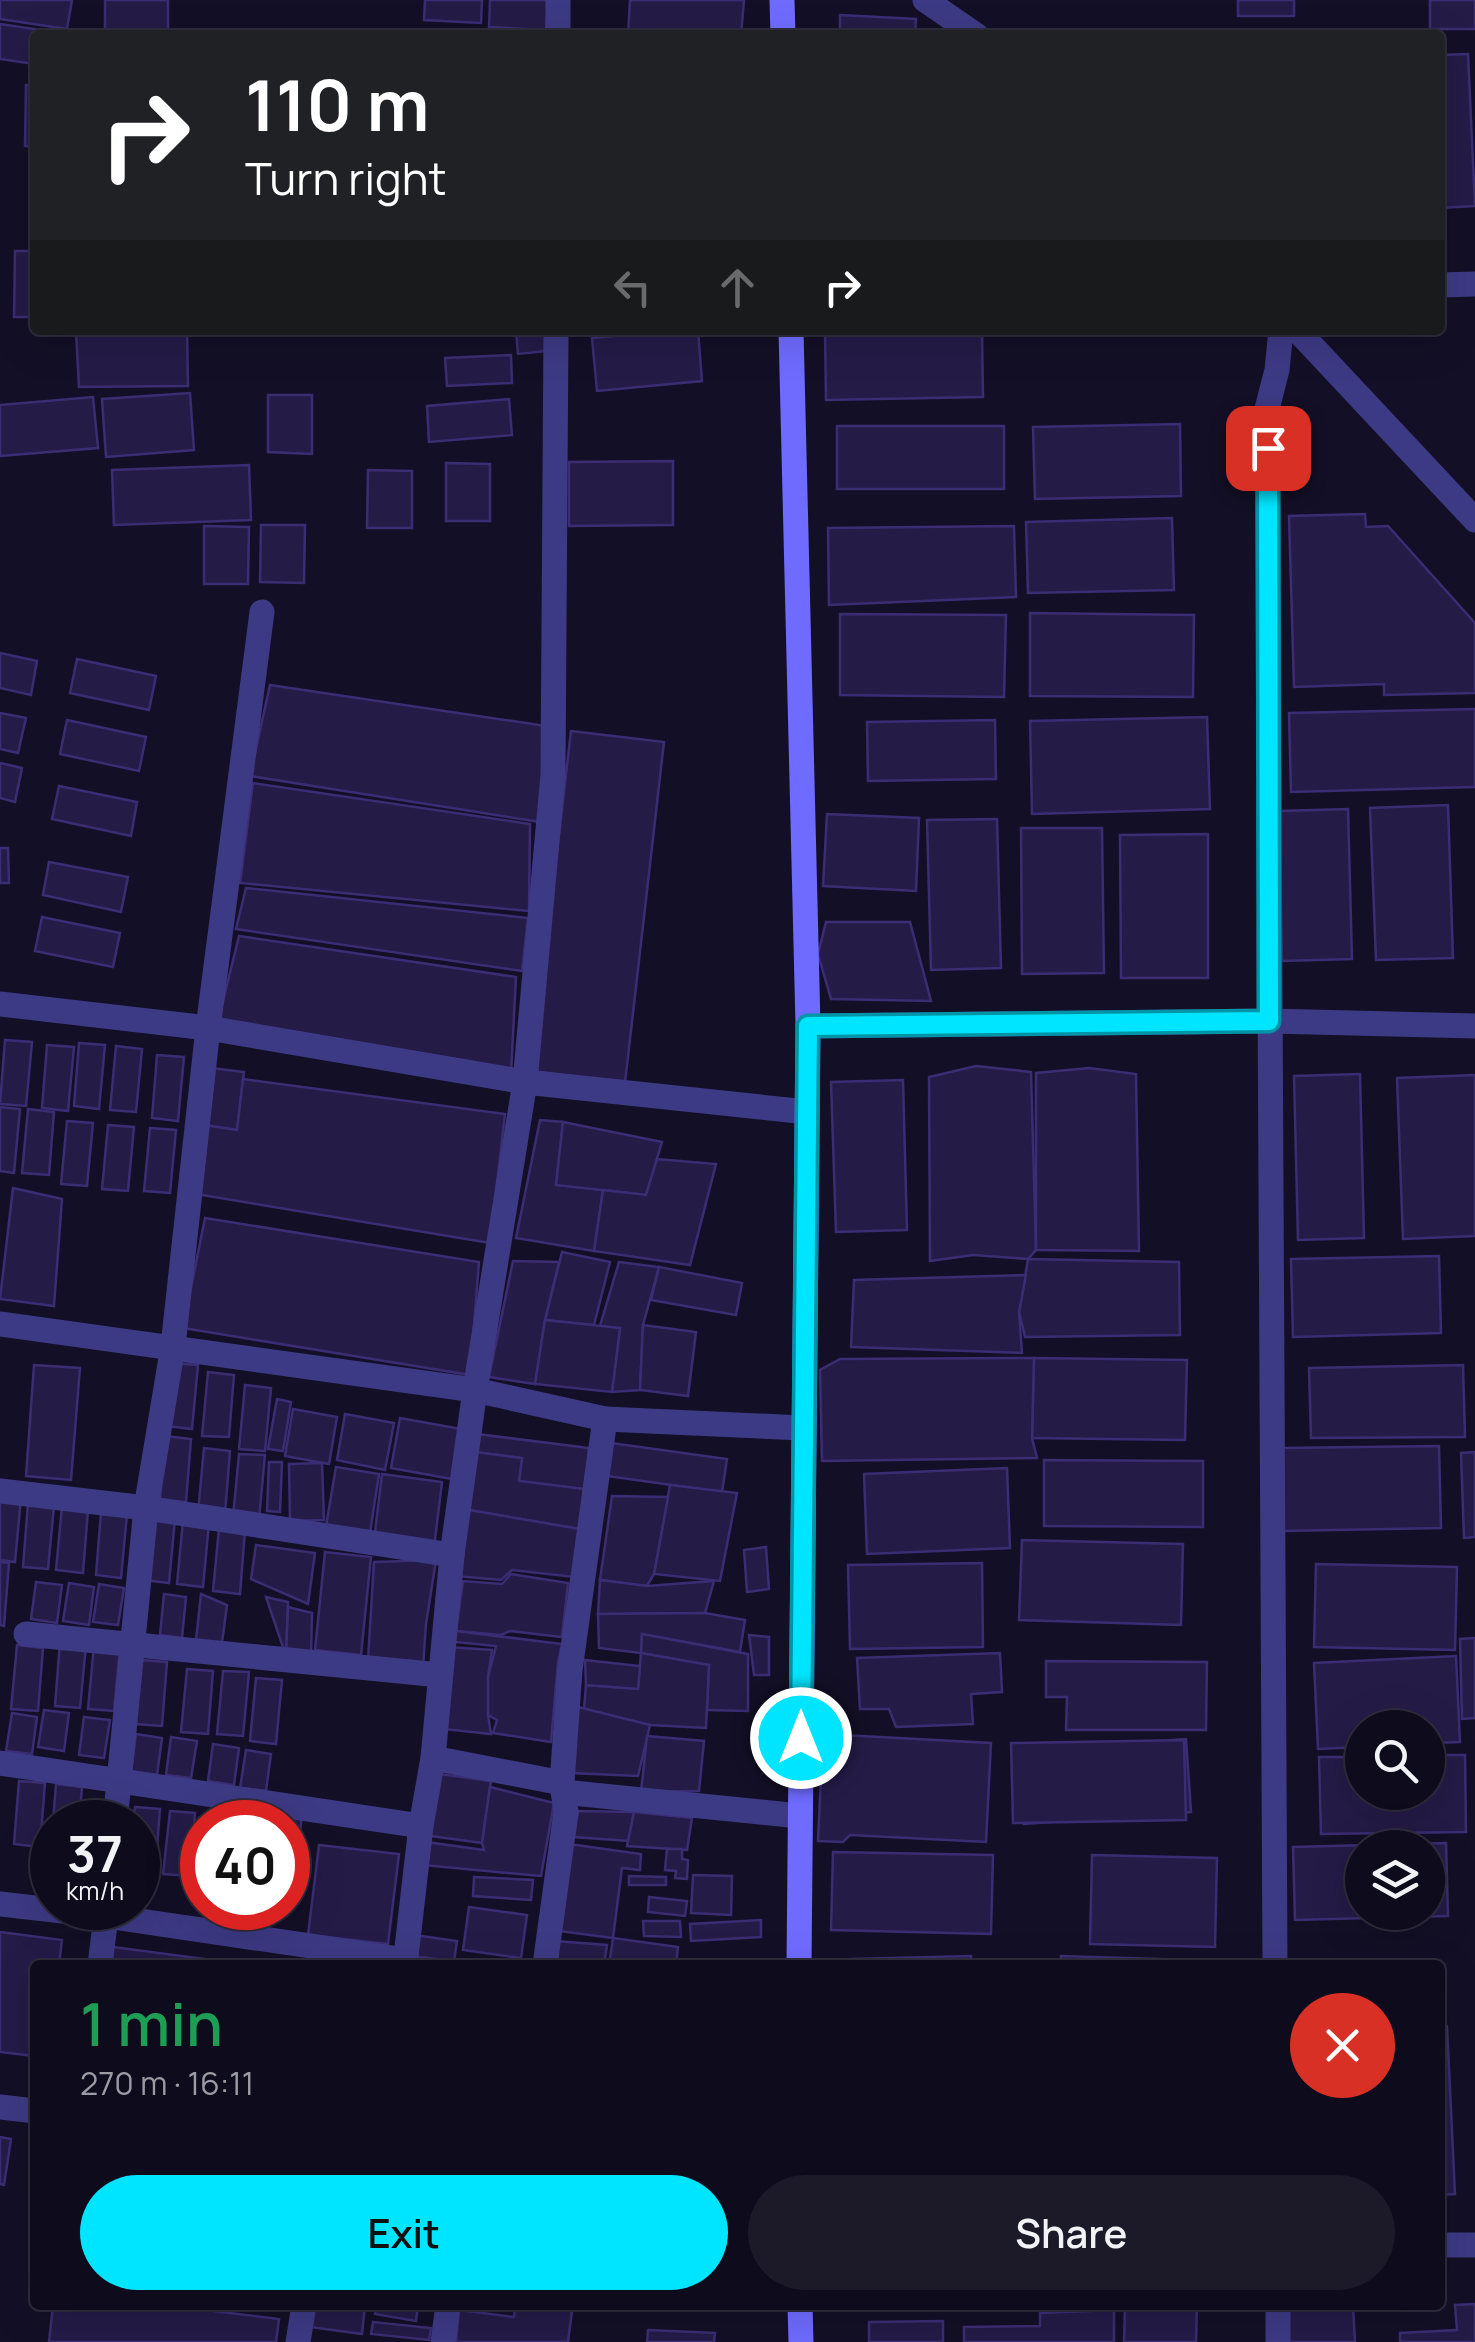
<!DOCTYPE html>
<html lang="en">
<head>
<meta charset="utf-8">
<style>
  body { margin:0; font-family:Manrope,sans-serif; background:#1c1929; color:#f1f3f6; height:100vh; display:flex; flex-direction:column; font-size:38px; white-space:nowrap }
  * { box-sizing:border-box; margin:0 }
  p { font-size:32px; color:#9b9ba3 }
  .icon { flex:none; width:55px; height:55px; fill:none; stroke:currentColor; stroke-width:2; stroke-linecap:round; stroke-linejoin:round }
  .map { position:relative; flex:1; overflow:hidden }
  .details { position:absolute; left:30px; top:1960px; width:1415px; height:350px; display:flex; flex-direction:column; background:#0e0b1c; border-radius:10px; box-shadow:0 10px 40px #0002,0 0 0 2px #2e2b3b }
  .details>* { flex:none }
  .top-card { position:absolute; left:30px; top:30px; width:1415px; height:305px; border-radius:10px; box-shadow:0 10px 40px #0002,0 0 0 2px #2e2b3b; background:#202124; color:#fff; overflow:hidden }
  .controls { position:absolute; left:1345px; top:1710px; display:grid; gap:20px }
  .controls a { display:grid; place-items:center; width:100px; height:100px; border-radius:50%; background:#0e0b1c; box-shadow:0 10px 40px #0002,0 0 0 2px #2e2b3b; font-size:50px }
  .speed { position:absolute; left:30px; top:1800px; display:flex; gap:20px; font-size:50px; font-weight:700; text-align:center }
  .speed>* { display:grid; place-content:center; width:130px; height:130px; border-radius:50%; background:#0e0b1c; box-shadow:0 10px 40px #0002,0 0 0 2px #2e2b3b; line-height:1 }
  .speed small { font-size:25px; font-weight:400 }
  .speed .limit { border:15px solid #d22; background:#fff; color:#111 }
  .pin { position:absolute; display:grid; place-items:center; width:85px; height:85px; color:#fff; margin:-42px; border-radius:20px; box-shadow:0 5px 15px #0006 }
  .me { position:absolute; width:110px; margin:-55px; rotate:0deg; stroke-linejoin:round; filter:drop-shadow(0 0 8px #0008) }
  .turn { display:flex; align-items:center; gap:35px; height:210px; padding:0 50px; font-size:45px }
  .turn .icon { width:130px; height:130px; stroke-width:2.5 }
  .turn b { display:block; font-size:70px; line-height:85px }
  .lanes { display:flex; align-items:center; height:95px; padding:0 50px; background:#0003; justify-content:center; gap:50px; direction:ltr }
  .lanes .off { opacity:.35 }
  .round { display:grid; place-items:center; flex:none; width:105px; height:105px; border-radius:52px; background:#1c1929 }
  .summary { display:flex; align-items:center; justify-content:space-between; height:170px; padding:0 50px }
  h1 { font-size:60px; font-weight:600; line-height:75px; color:#1e9e55 }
  .primary-button { display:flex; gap:20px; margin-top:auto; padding:20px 50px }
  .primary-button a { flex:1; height:115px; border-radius:60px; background:#00e5ff; color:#111; font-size:40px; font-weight:600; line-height:115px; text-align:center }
  .primary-button a+a { background:#1c1929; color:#f1f3f6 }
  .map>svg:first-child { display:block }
</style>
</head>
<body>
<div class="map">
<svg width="1475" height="2342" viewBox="0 0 1475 2342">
  <rect width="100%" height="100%" fill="#130f26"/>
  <g fill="#241b47" stroke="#3b2d73" stroke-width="2.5" fill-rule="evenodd">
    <polygon points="0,0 72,0 67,29 0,19"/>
    <rect x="105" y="0" width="63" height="35"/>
    <polygon points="425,0 482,0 481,23 424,20"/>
    <polygon points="490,0 548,0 546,30 489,27"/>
    <polygon points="630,0 744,0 741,35 628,35"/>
    <rect x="1238" y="0" width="56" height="16"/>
    <rect x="1430" y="0" width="45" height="29"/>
    <polygon points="840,15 916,19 915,35 840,35"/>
    <polygon points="0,24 67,34 35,35 35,64 0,59"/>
    <polygon points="1468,54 1475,206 1440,208 1440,55"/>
    <polygon points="26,85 35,85 35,146 25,146"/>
    <polygon points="15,251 35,251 35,317 14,317"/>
    <polygon points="187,330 188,386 79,387 76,332"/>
    <polygon points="516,330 545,330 547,351 518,354"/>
    <polygon points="682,330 698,330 702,381 597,391 592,338"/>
    <polygon points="825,330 982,330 983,397 826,400"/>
    <polygon points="511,355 512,383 447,386 445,358"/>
    <polygon points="190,393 194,450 106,457 102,399"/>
    <polygon points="268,395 312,395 312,454 268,452"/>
    <polygon points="93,397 98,448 0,456 0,405"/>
    <polygon points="509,399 512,435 429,442 427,406"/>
    <polygon points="1180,424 1181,496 1035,499 1033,427"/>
    <rect x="837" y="426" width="167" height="63"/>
    <polygon points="673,461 673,525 569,526 569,462"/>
    <polygon points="446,463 490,464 490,521 446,521"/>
    <polygon points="249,465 251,520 114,525 112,470"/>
    <polygon points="368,470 412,471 412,528 367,528"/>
    <polygon points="1365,514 1366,527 1388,526 1475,623 1475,693 1384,695 1384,684 1294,687 1289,516"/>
    <polygon points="1172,518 1174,590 1028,593 1026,522"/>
    <polygon points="261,525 305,525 304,583 260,582"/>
    <polygon points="204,526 249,527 248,584 204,584"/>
    <polygon points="1014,526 1016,597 829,605 828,528"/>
    <polygon points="1030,613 1194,615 1193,697 1030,696"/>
    <polygon points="840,614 1006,615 1004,697 840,695"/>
    <polygon points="0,653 37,661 31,695 0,688"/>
    <polygon points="77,659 156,676 149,710 70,693"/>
    <polygon points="270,685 546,726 540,822 250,776"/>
    <polygon points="1475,709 1475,787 1291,792 1289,713"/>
    <polygon points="0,713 26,718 18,753 0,749"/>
    <polygon points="1207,717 1210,809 1032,814 1030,721"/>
    <polygon points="67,720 146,737 139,771 60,754"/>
    <polygon points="995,720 996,779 868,781 867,722"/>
    <polygon points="571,731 664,742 625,1083 532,1071"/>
    <polygon points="0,763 22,768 15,802 0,798"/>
    <polygon points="253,783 530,824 529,911 240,883"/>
    <polygon points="59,786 137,802 131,836 52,819"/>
    <polygon points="1448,805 1453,958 1376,960 1370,808"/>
    <polygon points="1348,809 1352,959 1282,961 1279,811"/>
    <polygon points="827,814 919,818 916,891 823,886"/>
    <polygon points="997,819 1001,968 931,970 927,820"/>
    <polygon points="1021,828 1102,828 1104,973 1022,974"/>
    <polygon points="1208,834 1208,978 1121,978 1120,835"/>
    <polygon points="0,848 8,848 9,883 0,883"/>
    <polygon points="49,862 128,877 121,912 43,895"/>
    <polygon points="246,888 528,918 522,971 236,929"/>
    <polygon points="42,917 120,933 113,967 35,951"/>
    <polygon points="826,922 910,922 931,1001 831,999 818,954"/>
    <polygon points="239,936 516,977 511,1073 218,1022"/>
    <polygon points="5,1040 32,1042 26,1106 0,1104"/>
    <polygon points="79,1043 105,1045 99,1109 74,1106"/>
    <polygon points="47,1045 74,1047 68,1111 42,1108"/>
    <polygon points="116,1046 142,1049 136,1112 110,1110"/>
    <polygon points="157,1055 184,1057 178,1121 152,1118"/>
    <polygon points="976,1066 1031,1072 1036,1250 1028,1259 973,1255 930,1261 929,1077"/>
    <polygon points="211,1068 244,1072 237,1130 204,1125"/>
    <polygon points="1089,1068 1136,1074 1139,1251 1036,1250 1036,1073"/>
    <polygon points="1360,1074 1364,1238 1298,1240 1294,1076"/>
    <polygon points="1475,1075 1475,1236 1403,1239 1397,1078"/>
    <polygon points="243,1079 505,1114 490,1243 196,1194 204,1125 237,1130"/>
    <polygon points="903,1080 907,1230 836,1232 831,1082"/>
    <polygon points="0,1107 20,1109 14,1173 0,1171"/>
    <polygon points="28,1109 54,1112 49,1175 22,1173"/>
    <polygon points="540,1120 563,1122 556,1185 603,1190 594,1251 516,1238"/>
    <polygon points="67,1121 93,1123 87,1186 61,1184"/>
    <polygon points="563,1122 662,1142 646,1195 556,1185"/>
    <polygon points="108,1125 134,1127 128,1191 102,1189"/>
    <polygon points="150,1128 176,1130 170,1193 144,1191"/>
    <polygon points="657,1159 716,1164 690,1265 594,1251 603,1190 646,1195"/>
    <polygon points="13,1188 62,1199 54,1306 0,1299"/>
    <polygon points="205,1218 479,1262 470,1375 183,1328"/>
    <polygon points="562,1252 610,1262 594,1325 545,1320"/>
    <polygon points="1439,1256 1441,1333 1293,1337 1291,1259"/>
    <polygon points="1028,1259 1179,1262 1180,1335 1025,1337 1019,1312"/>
    <polygon points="513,1261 559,1262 545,1320 535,1384 489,1377"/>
    <polygon points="619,1262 659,1267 643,1325 640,1390 612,1392 620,1328 600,1326"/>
    <polygon points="659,1267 742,1283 736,1315 651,1300"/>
    <polygon points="1026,1275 1019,1312 1022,1353 851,1347 854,1280"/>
    <polygon points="545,1320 620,1328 612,1392 535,1384"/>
    <polygon points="643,1325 696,1332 688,1396 640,1390"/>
    <polygon points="1034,1358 1187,1360 1185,1440 1032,1438"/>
    <polygon points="1034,1358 1032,1438 1037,1458 822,1461 820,1370 840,1359"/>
    <polygon points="172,1363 198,1365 192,1429 166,1426"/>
    <polygon points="34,1365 80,1368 71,1480 26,1476"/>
    <polygon points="1463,1365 1465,1437 1311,1438 1309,1368"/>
    <polygon points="208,1372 234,1375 229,1437 202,1436"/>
    <polygon points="245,1385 271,1388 265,1451 239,1449"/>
    <polygon points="277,1399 291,1402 283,1451 268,1449"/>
    <polygon points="293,1409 337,1417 329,1464 285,1456"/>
    <polygon points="345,1414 394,1423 385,1470 337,1460"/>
    <polygon points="400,1418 461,1429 452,1479 391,1468"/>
    <polygon points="477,1434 589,1448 584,1489 519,1481 522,1458 475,1452"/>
    <polygon points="165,1436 191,1439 186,1502 160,1500"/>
    <polygon points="611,1443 727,1459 722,1492 607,1476"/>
    <polygon points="1439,1446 1441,1528 1283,1531 1281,1448"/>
    <polygon points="204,1448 230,1451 225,1514 198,1512"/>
    <polygon points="475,1452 522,1458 519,1481 584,1489 580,1529 469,1510"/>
    <polygon points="1475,1452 1475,1537 1464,1538 1461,1453"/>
    <polygon points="239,1454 265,1455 259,1519 233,1517"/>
    <polygon points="1044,1460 1203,1461 1203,1527 1044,1526"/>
    <polygon points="269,1462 282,1462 280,1512 267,1511"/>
    <polygon points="322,1463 324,1520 290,1521 289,1464"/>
    <polygon points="336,1467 379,1474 370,1533 326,1526"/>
    <polygon points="1007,1468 1010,1548 867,1554 864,1474"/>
    <polygon points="382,1474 442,1482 434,1548 374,1540"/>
    <polygon points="670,1485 737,1493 720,1581 654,1574"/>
    <polygon points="0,1496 21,1498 15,1562 0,1560"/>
    <polygon points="612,1496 668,1497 654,1574 647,1586 600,1580"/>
    <polygon points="28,1503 54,1506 48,1569 23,1567"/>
    <polygon points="62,1507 88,1510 83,1573 56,1570"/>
    <polygon points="469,1510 585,1530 574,1577 512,1570 501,1580 455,1576"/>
    <polygon points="101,1512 127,1514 121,1578 96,1575"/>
    <polygon points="149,1517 175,1519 169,1583 143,1580"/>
    <polygon points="183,1521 209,1523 203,1587 177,1584"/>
    <polygon points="219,1528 245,1530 240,1594 213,1591"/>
    <polygon points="1022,1540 1183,1544 1181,1625 1019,1620"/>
    <polygon points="256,1545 315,1553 308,1604 251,1579"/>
    <polygon points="766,1547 769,1589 747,1592 744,1550"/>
    <polygon points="325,1552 371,1557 361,1655 315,1650"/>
    <polygon points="436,1560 426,1624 423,1667 368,1660 374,1562"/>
    <polygon points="0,1562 9,1563 4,1626 0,1625"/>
    <polygon points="982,1563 983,1647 850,1649 848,1565"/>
    <polygon points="1316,1564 1457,1567 1455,1650 1314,1647"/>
    <polygon points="511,1574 568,1583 562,1637 510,1631 501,1635 456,1631 463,1581 502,1584"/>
    <polygon points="600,1580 647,1586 714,1581 705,1613 598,1614"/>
    <polygon points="36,1582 62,1585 57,1623 31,1619"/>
    <polygon points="69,1583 94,1587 89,1625 63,1621"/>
    <polygon points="99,1584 124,1588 118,1625 93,1622"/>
    <polygon points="164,1594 186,1597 182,1638 160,1635"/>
    <polygon points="201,1594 227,1605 222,1643 196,1640"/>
    <polygon points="266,1597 288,1602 286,1656"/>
    <polygon points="288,1607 312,1613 311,1657 286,1656"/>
    <polygon points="705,1613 745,1620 740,1652 642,1634 641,1653 599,1648 598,1614"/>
    <polygon points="456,1631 562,1644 558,1662 551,1742 493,1733 497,1720 488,1715 488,1677 496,1646 455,1642"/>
    <polygon points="642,1634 748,1654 748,1711 707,1710 709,1665 641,1653"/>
    <polygon points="749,1635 769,1637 769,1675 754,1675"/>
    <polygon points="1475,1638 1475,1718 1462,1719 1460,1639"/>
    <polygon points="60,1642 86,1645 80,1708 55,1706"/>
    <polygon points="17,1645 43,1648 38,1711 11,1709"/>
    <polygon points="94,1646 120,1648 114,1711 88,1709"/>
    <polygon points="447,1647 492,1650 488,1677 488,1715 491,1734 443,1729"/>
    <polygon points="641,1653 709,1665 706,1728 650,1725 584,1709 586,1685 638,1689"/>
    <polygon points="1000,1653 1002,1692 971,1694 973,1724 896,1727 889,1709 860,1709 857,1658"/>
    <polygon points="1456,1656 1460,1742 1428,1743 1428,1728 1362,1728 1362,1747 1318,1749 1314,1663"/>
    <polygon points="141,1660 167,1662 162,1726 135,1724"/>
    <polygon points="585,1660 640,1666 638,1689 586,1685"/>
    <polygon points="1046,1661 1207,1662 1206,1730 1066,1730 1067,1697 1046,1697"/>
    <polygon points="187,1669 213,1671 208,1734 181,1732"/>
    <polygon points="223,1671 249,1672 243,1736 217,1734"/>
    <polygon points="256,1678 282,1680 276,1744 250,1741"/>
    <polygon points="574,1706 650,1725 638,1776 571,1773"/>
    <polygon points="44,1710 69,1713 64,1751 38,1747"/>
    <polygon points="12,1713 37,1717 32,1754 6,1751"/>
    <polygon points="84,1717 110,1720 104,1758 79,1755"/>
    <polygon points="136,1734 162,1738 157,1775 131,1771"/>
    <polygon points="823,1734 991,1743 986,1842 850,1835 843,1842 818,1841"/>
    <polygon points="647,1736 704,1741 699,1791 641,1792"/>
    <polygon points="171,1737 197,1741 191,1778 166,1775"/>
    <polygon points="1186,1739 1191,1812 1024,1824 1019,1751"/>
    <polygon points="1184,1740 1186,1820 1013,1823 1011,1743"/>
    <polygon points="213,1744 239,1748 234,1785 208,1781"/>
    <polygon points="246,1750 271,1754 266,1791 240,1788"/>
    <polygon points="1428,1755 1465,1755 1466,1832 1321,1834 1319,1757 1362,1757 1362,1792 1428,1792"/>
    <polygon points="432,1773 491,1781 482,1843 423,1835"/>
    <polygon points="19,1781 45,1783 40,1847 14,1844"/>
    <polygon points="56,1784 82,1787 79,1822 53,1822"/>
    <polygon points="490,1787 554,1803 541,1876 422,1865 426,1842 484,1850 482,1843"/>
    <polygon points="135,1807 160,1809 155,1873 138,1871 138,1822 133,1822"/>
    <polygon points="275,1810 302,1813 296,1876 288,1876 288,1822 274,1822"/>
    <polygon points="170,1811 195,1813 190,1876 163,1874"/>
    <polygon points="578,1811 634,1812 629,1841 574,1837"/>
    <polygon points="634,1812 692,1818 687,1850 627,1846"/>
    <path d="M1446,1843L1448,1916L1295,1920L1293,1847ZM1362,1848H1428V1912H1362Z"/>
    <polygon points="569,1844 641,1854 640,1870 622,1868 613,1938 559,1931"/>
    <polygon points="319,1845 399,1854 388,1944 308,1935"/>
    <polygon points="667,1849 682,1849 682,1859 688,1860 687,1879 675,1878 676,1871 665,1870"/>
    <polygon points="833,1852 993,1855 991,1934 831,1930"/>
    <polygon points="1092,1855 1217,1858 1215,1947 1090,1944"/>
    <polygon points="693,1875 732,1876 731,1915 691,1913"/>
    <polygon points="629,1876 666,1877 666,1885 629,1885"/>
    <polygon points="474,1877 533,1880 531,1900 473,1896"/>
    <polygon points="649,1897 687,1901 685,1916 648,1912"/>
    <polygon points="469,1907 527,1915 521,1958 463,1950"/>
    <polygon points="761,1920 761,1937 691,1941 690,1924"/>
    <polygon points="643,1921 680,1921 681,1937 644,1936"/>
    <polygon points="0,1932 62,1940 59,1965 35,1965 35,2056 0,2052"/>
    <polygon points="414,1935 457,1941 454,1961 412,1956"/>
    <polygon points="613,1938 678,1947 676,1965 609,1965"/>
    <polygon points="555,1941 607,1945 604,1965 553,1963"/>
    <polygon points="113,1947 250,1965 111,1965"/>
    <polygon points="971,1956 971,1965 852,1965 852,1959"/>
    <polygon points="1061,1956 1221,1961 1220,1965 1061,1965"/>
    <polygon points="1440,2026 1447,2026 1455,2194 1440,2195"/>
    <polygon points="0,2137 11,2139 4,2185 0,2184"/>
    <polygon points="1475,2304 1475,2342 1400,2342 1400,2333 1457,2330 1455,2305"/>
    <polygon points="53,2305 165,2305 279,2319 276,2342 49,2342"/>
    <polygon points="313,2305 365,2305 362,2334 310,2327"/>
    <polygon points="377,2305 418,2305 416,2321 375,2314"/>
    <polygon points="515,2305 572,2311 568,2342 456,2342 459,2310 514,2317"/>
    <polygon points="1125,2305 1197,2305 1196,2342 1124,2342"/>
    <polygon points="1353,2306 1355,2342 1282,2342 1280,2309"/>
    <polygon points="1114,2310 1114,2342 964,2342 964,2327 1040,2326 1040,2313"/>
    <polygon points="943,2321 943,2342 869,2342 869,2322"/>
    <polygon points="373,2322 431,2328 429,2340 371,2334"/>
    <polygon points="648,2330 715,2333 714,2342 647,2342"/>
  </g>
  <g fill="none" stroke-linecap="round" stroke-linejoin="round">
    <g stroke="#3d3a85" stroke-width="25">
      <polyline points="925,0 976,35"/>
      <polyline points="558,35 558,0"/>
      <polyline points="1440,285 1475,284"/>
      <polyline points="1297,330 1475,520"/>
      <polyline points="0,1004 208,1028 525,1082 807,1112"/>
      <polyline points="808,1026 1269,1021 1475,1026"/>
      <polyline points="0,1324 475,1390 605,1419 803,1428"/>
      <polyline points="0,1491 146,1508 452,1555"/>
      <polyline points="26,1634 440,1675"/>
      <polyline points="433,1758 562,1783"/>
      <polyline points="0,1763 421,1826"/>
      <polyline points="563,1792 800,1816"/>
      <polyline points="115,1822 146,1508 173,1346 208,1028 262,612"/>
      <polyline points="0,1904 106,1916 406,1960"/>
      <polyline points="100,1965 107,1908"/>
      <polyline points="405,1965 421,1826 433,1758 452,1555 475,1390 525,1082 553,775 556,330"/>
      <polyline points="545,1965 566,1812 562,1783 570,1670 605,1419"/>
      <polyline points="1275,1965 1267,409 1277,370 1281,330"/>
      <polyline points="0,2107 35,2111"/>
      <polyline points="1440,2245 1475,2245"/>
      <polyline points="1278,2305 1278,2342"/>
      <polyline points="298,2342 304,2305"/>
      <polyline points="443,2342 448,2305"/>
    </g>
    <g stroke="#6f6bff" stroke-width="25">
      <polyline points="782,0 783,35"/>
      <polyline points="791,330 808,1026 799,1965"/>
      <polyline points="800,2305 801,2342"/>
    </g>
  </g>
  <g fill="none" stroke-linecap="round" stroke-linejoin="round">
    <defs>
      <polyline id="route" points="801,1738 808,1026 1269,1021 1268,448"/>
    </defs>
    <use href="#route" stroke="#0095a6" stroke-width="25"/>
    <use href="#route" stroke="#00e5ff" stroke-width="18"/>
  </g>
</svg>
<div class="controls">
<a><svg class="icon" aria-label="search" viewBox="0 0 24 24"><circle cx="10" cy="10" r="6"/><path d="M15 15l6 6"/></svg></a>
<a><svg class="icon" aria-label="layers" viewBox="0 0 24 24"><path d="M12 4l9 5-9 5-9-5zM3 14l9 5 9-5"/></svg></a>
</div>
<div class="speed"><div>37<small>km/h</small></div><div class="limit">40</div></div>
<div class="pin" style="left:1268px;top:448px;background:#d93025"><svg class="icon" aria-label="arrive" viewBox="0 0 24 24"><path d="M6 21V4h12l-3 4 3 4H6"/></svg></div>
<svg class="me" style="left:801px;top:1738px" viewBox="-20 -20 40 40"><circle r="17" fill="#00e5ff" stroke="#fff" stroke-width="3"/><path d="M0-11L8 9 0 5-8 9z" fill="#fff"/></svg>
<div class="top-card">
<div class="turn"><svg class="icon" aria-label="right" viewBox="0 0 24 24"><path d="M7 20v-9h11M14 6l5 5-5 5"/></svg><div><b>110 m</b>Turn right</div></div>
<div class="lanes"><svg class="icon off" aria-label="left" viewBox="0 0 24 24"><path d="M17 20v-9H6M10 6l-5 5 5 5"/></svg><svg class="icon off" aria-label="ahead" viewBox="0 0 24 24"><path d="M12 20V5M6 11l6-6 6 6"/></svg><svg class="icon" aria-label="right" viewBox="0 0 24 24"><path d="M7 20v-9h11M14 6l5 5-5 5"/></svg></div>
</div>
<section class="details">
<div class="summary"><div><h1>1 min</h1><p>270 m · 16:11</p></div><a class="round" style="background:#d93025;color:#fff"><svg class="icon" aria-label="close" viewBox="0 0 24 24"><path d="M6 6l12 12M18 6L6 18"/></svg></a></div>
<div class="primary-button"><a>Exit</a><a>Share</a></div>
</section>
</div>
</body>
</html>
